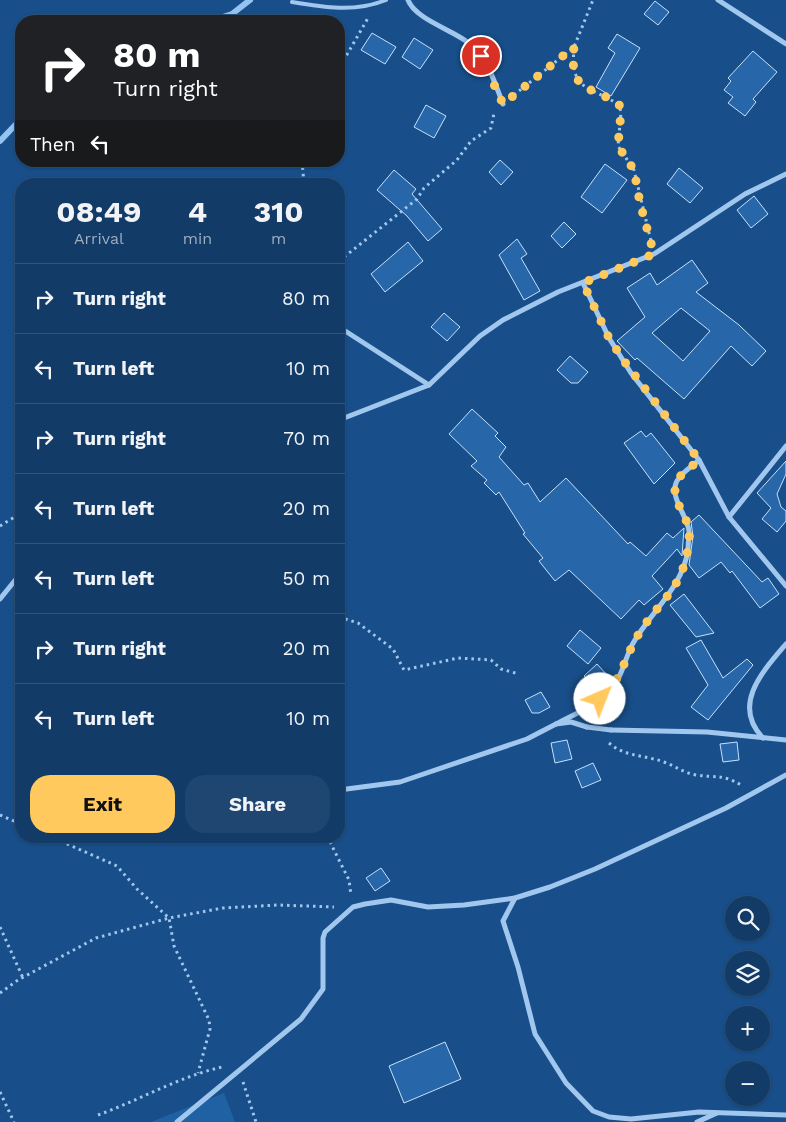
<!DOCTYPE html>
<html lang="en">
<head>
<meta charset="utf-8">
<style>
  body { margin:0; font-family:"Work Sans",sans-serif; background:#1f4671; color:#f1f3f6; height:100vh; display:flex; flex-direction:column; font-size:19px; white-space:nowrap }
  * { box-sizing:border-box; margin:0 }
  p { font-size:16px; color:#9cadc0 }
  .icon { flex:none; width:28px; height:28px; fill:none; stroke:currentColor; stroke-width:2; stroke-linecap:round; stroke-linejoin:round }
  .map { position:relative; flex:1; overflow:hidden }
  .panel { position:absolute; left:15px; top:178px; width:330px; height:665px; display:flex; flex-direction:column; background:#123b68; border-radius:20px; box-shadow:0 1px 4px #0004,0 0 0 1px #31557c }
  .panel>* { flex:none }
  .hud { position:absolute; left:15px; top:15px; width:330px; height:152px; border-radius:20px; box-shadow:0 1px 4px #0004,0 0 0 1px #31557c; background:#202124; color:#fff; overflow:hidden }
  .tools { position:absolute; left:725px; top:896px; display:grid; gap:10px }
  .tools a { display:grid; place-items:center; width:45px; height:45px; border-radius:50%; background:#123b68; box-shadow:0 1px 4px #0004,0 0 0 1px #31557c; font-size:25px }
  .pin { position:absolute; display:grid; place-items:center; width:42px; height:42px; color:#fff; margin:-21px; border:2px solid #fff; border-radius:50%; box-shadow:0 1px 5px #0007 }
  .me { position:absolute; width:55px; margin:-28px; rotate:44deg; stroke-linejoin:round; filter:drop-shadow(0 0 4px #0008) }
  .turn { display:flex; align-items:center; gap:18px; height:105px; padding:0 15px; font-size:22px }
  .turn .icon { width:65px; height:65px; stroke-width:2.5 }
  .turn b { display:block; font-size:35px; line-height:42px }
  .then { display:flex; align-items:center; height:48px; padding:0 15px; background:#0003; gap:10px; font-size:19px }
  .eta { display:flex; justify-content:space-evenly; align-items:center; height:85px; text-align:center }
  .eta b { font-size:30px; font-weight:700; line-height:35px }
  .primary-button { display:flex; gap:10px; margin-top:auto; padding:10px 15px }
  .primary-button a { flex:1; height:58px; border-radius:20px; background:#ffc95e; color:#111; font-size:20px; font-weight:700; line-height:58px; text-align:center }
  .primary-button a+a { background:#1f4671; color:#f1f3f6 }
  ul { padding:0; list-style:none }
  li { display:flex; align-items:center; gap:15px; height:70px; padding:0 15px; border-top:1px solid #31557c }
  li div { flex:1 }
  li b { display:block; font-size:19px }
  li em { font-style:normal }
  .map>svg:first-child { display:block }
</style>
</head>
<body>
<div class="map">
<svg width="786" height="1122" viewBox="0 0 786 1122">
  <rect width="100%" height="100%" fill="#184f8a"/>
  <polygon fill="#2061a4" points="224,1093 235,1122 151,1122"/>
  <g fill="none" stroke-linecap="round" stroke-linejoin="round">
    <g stroke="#93c3f1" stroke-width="6">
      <polyline points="210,21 232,14 250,0"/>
      <polyline points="0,141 21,119"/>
    </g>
  </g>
  <g fill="#2666a9" stroke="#c7e0fa" fill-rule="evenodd">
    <polygon points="655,1 669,12 658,25 644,14"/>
    <polygon points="372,33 396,47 385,64 361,50"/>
    <polygon points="617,34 640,48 611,96 596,87 615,53 608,48"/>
    <polygon points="414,38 433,50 420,69 402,57"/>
    <polygon points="753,51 777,72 753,99 756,102 745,116 728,103 733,97 724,90 731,81 728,78"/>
    <polygon points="426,105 446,116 434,138 414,127"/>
    <polygon points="500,160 513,172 501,185 489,172"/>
    <polygon points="605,164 627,180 602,213 581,197"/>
    <polygon points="679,168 703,188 690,203 667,184"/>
    <polygon points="394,170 416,189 412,194 442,229 428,241 407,216 377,190"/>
    <polygon points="754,196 768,214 751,228 737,210"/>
    <polygon points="564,222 576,234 562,248 551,236"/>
    <polygon points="517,239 527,254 521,258 540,291 524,300 499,255"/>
    <polygon points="408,242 423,261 385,292 371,274"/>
    <path d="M692,260L708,283L696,292L739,325L766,351L752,366L731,346L684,399L637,358L635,360L617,341L645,317L627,288L650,273L657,285ZM681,308L710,331L683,361L652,333Z"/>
    <polygon points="444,313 460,327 447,341 431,327"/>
    <polygon points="570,356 588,372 578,383 571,383 557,370"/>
    <polygon points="472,409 498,433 495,436 506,447 499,457 524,485 528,483 540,502 566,478 628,544 630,542 646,556 667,533 673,538 684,528 682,556 677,549 652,576 663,589 644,605 639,600 621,619 569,570 555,581 539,561 543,558 523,534 525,533 499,492 496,495 484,483 487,480 471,466 477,461 449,434"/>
    <polygon points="641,431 646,437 651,433 675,463 654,484 624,443"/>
    <polygon points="786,461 786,474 777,494 781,507 786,511 786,521 777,532 762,519 771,508 757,493"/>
    <polygon points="699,515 762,582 768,578 779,594 760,608 732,571 730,573 721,562 699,578 689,565 693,536 691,522"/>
    <polygon points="684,594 714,633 696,637 670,605"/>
    <polygon points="580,630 601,648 588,664 567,646"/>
    <polygon points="701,640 723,678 747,659 753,665 708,720 691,707 708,685 686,648"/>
    <polygon points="597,664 608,676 596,688 584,676"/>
    <polygon points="541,692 550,707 539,713 532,713 525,700"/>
    <polygon points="567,740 572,759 555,763 551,743"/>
    <polygon points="737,742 739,760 723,762 720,744"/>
    <polygon points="593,763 601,780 582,788 575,771"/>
    <polygon points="381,868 390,881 375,891 366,878"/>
    <polygon points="445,1042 461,1079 404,1103 389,1066"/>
  </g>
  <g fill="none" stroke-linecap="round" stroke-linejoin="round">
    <g stroke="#a1c7ee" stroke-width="3" stroke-dasharray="2.5 4" stroke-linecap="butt">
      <path d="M574,48C570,92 589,85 619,105L621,112L618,146L634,170L651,241"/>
      <polyline points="339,73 341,65 368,18"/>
      <polyline points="514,95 574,47 593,0"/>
      <polyline points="302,161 304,184"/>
      <polyline points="339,261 417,199 424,188 457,160 471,141 491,128 494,113"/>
      <polyline points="0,526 21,513"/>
      <polyline points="339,617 358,623 393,649 404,670 458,658 491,660 501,669 519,674"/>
      <path d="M609,743C625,757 645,755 664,762C675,766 684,773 696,775C716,778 723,774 741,785"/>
      <polyline points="0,815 21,824"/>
      <polyline points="49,836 117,866 137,889 169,918 174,946 209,1020 210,1029 198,1073"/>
      <polyline points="327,836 349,880 351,895"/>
      <polyline points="0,927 23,978"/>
      <polyline points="0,993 18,980 96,938 169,918 223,908 278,905 334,907"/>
      <polyline points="243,1082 256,1122"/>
      <polyline points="0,1092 14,1122"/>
      <path d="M98,1115C140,1100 178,1077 222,1067"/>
    </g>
    <path stroke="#a1c7ee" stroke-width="4" d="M292,2C325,7 354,13 386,0"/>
    <g stroke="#a1c7ee" stroke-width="5">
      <path d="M408,0C416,20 454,30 470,44C488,58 495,84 503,104"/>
      <polyline points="718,0 786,44"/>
      <polyline points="583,283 609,338 631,373 699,460 729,517 786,586"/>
      <polyline points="339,327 429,385"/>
      <polyline points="339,420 429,385 480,336 503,320 558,292 654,254 745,194 786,174"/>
      <polyline points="729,517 786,446"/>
      <polyline points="0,599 21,573"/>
      <path d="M556,724C574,714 594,707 608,692C622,679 624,661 632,645C650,612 682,589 688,550C688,544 689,537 689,531C687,514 666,494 679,478C684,471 693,466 699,460"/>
      <polyline points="611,730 707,732 786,740"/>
      <path d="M763,738C731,705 763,671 786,644"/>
      <polyline points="339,790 400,782 527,739 556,724 571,722 587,727"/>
      <polyline points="515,898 503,921 518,967 535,1034 566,1083 593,1111 609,1117 631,1119 699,1112 786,1115"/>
      <polyline points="177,1122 301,1019 323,989 323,938 325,932 353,907 365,904 391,900 428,907 464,905 515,898 550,887 595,869 726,808 786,775"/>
      <polyline points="697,1122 717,1113"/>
    </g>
    <polyline stroke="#a1c7ee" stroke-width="5" points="587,727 611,730"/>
  </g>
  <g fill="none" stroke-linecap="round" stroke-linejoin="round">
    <path stroke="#ffc95e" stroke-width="9" stroke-dasharray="0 16.2" d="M481,56L503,104L574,47C569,92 588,85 619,104L621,112L618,146L634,170L640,203L654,254L583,283L609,338L624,361L699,460C693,466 681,473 677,481C669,499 687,513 689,531C690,542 687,555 684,565C677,591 654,609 640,632C625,655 622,681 600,699"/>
  </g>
</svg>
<div class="tools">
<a><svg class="icon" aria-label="search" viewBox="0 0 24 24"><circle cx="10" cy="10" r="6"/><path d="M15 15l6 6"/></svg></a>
<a><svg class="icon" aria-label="layers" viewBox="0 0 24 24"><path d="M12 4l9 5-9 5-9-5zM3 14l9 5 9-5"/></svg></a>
<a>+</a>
<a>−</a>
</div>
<div class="pin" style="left:481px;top:56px;background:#d93025"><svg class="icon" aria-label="arrive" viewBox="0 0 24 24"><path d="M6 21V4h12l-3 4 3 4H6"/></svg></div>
<svg class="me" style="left:600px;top:699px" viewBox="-20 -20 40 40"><circle r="19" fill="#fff"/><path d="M0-13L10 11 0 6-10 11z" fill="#ffc95e"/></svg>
<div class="hud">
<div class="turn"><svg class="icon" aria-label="right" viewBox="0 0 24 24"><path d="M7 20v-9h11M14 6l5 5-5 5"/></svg><div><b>80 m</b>Turn right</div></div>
<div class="then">Then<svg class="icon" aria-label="left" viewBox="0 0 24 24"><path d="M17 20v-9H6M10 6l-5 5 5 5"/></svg></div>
</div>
<section class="panel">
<div class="eta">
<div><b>08:49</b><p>Arrival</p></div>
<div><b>4</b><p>min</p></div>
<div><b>310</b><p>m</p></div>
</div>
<ul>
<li><svg class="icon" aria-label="right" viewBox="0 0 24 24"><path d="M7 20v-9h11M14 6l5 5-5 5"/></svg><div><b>Turn right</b></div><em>80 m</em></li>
<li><svg class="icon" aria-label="left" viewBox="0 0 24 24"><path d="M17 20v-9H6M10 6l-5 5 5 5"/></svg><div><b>Turn left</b></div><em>10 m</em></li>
<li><svg class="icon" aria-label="right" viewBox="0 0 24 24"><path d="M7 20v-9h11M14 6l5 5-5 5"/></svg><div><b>Turn right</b></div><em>70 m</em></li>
<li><svg class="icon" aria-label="left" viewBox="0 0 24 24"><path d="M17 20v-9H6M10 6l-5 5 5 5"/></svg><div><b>Turn left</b></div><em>20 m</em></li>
<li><svg class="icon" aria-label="left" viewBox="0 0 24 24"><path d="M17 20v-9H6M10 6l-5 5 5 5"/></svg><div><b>Turn left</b></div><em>50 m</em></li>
<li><svg class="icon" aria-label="right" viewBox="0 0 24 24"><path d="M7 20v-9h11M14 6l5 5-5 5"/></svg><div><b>Turn right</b></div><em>20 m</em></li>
<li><svg class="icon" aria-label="left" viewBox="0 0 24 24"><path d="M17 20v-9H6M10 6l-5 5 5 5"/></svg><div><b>Turn left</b></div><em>10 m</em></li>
</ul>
<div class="primary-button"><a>Exit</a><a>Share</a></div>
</section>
</div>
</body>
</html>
